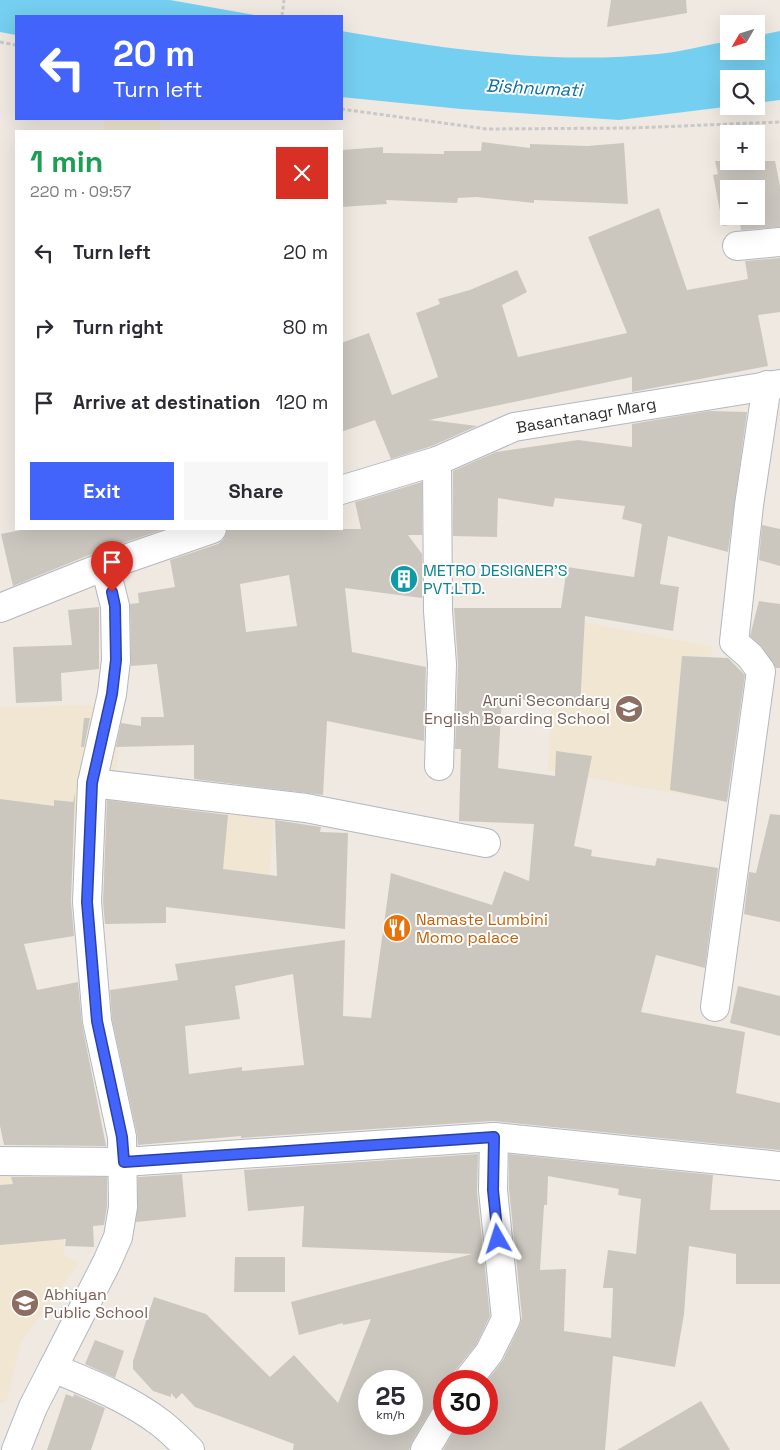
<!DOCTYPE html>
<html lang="en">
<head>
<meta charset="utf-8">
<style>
  body { margin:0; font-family:"Space Grotesk",sans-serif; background:#f7f7f7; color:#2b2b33; height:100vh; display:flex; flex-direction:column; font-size:19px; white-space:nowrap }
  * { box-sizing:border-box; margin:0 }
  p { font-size:16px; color:#7c7c81 }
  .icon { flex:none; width:28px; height:28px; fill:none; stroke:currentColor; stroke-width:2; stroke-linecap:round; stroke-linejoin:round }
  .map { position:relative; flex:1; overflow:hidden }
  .sheet { position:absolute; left:15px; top:130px; width:328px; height:400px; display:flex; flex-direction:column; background:#fff; border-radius:0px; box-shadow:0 5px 20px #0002 }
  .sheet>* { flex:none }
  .hud { position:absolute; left:15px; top:15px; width:328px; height:105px; border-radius:0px; box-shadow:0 5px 20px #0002; background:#4264fb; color:#fff; overflow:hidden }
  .needle { width:32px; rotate:231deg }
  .buttons { position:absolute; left:720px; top:15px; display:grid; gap:10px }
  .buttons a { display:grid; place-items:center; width:45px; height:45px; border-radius:0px; background:#fff; box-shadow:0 5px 20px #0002; font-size:25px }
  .speed { position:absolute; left:358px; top:1370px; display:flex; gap:10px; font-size:25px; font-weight:700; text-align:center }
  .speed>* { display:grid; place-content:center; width:65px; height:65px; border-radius:50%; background:#fff; box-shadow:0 5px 20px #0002; line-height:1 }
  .speed small { font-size:12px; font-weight:400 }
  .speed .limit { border:8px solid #d22; background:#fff; color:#111 }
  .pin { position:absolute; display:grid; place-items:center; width:42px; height:42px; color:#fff; margin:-51px -21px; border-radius:50% 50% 50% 0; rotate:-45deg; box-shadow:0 0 5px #0007 }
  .pin .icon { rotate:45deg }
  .me { position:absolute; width:55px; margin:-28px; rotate:354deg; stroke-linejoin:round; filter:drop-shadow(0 0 4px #0008) }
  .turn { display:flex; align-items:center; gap:18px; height:105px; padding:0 15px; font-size:22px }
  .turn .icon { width:65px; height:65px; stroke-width:2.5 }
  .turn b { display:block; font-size:35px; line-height:42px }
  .round { display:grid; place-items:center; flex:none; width:52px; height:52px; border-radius:0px; background:#f7f7f7 }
  .summary { display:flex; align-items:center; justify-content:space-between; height:85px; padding:0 15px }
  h1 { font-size:30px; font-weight:700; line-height:38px; color:#1e9e55 }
  .action { display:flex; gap:10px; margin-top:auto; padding:10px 15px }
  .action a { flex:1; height:58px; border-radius:0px; background:#4264fb; color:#fff; font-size:20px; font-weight:700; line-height:58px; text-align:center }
  .action a+a { background:#f7f7f7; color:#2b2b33 }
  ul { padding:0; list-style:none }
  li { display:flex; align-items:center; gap:15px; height:75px; padding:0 15px }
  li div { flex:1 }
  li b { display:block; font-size:19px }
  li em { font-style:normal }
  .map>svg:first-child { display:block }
</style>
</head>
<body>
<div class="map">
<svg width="780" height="1450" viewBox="0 0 780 1450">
  <rect width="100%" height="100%" fill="#efe9e1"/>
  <g fill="#f0e6d1">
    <polygon points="104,119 160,119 159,131 103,131"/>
    <polygon points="557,617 712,647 699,798 548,770"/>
    <polygon points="124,705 114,789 275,802 268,895 74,872 0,851 0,707"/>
    <polygon points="61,1168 64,1255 79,1263 21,1342 6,1403 0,1403 0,1172"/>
  </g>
  <g fill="#75cff0">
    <polygon points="0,0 170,0 260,16 16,16 16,35 0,32"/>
    <path d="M341,31C445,49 553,65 658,54C682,52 705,45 729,41V51H756V36L780,31V100L756,103V79H729V106H733L619,120L461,109L341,97Z"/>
  </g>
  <g fill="#cbc7bf" fill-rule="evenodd">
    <polygon points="611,0 686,0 687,13 607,27"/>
    <polygon points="482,142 530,148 530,144 587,146 624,143 628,204 534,200 534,203 476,197 458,198 457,203 386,200 387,204 341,207 341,150 383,147 383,153 444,154 444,151 481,151"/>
    <path d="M715,161H775L780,186V227L741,230L740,223L723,226L713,175L718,174ZM729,189H756V216H729Z"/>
    <polygon points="659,208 687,290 748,279 745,261 780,258 780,312 758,315 768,366 632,392 632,377 429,420 477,426 432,446 391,459 375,420 341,432 341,343 369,333 392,395 438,377 416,313 440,304 438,299 470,290 517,270 527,292 502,305 518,357 627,333 588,237"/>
    <path d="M709,411L747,412L728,552L668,536L660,584L679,587L673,631L585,616L580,707L502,697L498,768L555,776L556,751L592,756L574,846L592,850L591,856L655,866L657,858L718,868L705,968L656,955L641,1012L745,1032L736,1093L780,1103V1150L493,1121L241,1138V1136L138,1145L137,1134L112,1019L110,990L178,980L175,964L345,940L343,1016L371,1018L391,873L492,905L504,871L529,881L534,824L459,821L461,749H455V747L458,664L454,608H561L567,567L634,577L642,524L622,519L625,506L555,498L553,507L498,498L497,537L453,536V471L496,452L578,440L632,447V424ZM293,974L304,1065L242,1071V1067L189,1074L185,1026L240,1019L235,986Z"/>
    <path d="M422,482V535H408L422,554V598L345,588L352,652L426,667L424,741L327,721L323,795L194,779V745L116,747L121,723L141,726V717H164L157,664L131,666L130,604L139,603L138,593L175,587L170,560L218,544L224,539L227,529H361L355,502ZM289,575L297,626L246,632L240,584Z"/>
    <polygon points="762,525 780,529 780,566 759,560"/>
    <polygon points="26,529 165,529 99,551 13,586 1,534"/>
    <polygon points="759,601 780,604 780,668 775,668 762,647 750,636"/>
    <polygon points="99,607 99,669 61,673 62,701 16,703 13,647 72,645 68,610"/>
    <polygon points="682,656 728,658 745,675 727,802 670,790"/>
    <polygon points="84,718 90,718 84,747 81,747"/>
    <polygon points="75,793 71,901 74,936 24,944 37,990 78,982 82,1024 106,1146 4,1145 0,1126 0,799 54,806 54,800 73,802"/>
    <polygon points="107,800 228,815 223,869 277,876 275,820 321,827 320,832 348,833 345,929 166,907 166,923 105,924 103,902"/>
    <polygon points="770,814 780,815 780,922 744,914 749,872 756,873"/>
    <polygon points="738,986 780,996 780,1036 730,1023"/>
    <path d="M478,1154L477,1192L490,1316L476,1345L454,1372L452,1381H444V1402L436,1405L431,1410L412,1442L409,1450H293L294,1444L195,1407L182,1393L176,1399L171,1393V1397L153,1391L133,1369V1361L154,1297L206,1314L270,1377L294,1355L338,1403L371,1319L343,1325V1323L299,1335L291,1302L472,1254L302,1247L304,1206L248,1211L244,1170ZM369,1381H411V1424H369Z"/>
    <path d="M509,1154L713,1175L710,1210H780V1284H736V1254L689,1246L684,1314L675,1367L613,1356L605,1450H443L458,1424H486V1382L503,1360L520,1325L522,1317L509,1189ZM548,1176L619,1189L618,1195L641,1199L636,1254L608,1250L603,1288H613L611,1338L564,1331L566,1269L540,1270L544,1205H547Z"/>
    <polygon points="182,1174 186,1217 136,1222 138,1177"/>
    <polygon points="11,1177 107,1177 107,1206 104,1225 93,1226 94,1247 65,1246 66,1239 0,1245 0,1185 13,1184"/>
    <polygon points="235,1257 285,1257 285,1292 234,1292"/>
    <polygon points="95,1340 124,1351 115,1378 85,1364"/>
    <polygon points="66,1394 73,1397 74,1394 105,1408 91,1450 47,1450"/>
    <polygon points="701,1401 730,1450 617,1450"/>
  </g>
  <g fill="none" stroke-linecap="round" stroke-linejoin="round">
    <defs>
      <g id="street">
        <polyline points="737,246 780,242"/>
        <polyline points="437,461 438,611 442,664 439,766"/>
        <polyline points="341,490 437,461 514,427 780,384"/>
        <polyline points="0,608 105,566 212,529"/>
        <polyline points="92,783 306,808 486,843"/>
        <polyline points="715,1007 761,671 750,656 734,642 749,505 767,385"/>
        <polyline points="0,1161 124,1162 494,1137 780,1166"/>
        <polyline points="53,1368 107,1262 118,1237 123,1207 122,1137 97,1021 87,902 92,783 112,694 116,660 115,606 105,566"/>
        <polyline points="467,1381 489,1353 506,1319 493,1190 494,1137"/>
        <path d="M16,1450L33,1407L53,1368C90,1383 130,1399 162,1424C172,1432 181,1441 190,1450"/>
        <polyline points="425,1450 444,1418"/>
      </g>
    </defs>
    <use href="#street" stroke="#b4b7c1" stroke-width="30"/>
    <g stroke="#c9c9c9" stroke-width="3" stroke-dasharray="4 2.5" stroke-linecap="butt">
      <polyline points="282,16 284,0"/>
      <polyline points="0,42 16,45"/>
      <polyline points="341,109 487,129 632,128 780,122"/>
    </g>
    <use href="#street" stroke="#fff" stroke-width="28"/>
  </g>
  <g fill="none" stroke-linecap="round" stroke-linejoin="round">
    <defs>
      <polyline id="route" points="112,592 115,606 116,660 112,694 92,783 87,902 97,1021 122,1137 124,1162 494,1137 493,1190 498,1239"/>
    </defs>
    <use href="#route" stroke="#2b41a3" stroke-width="12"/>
    <use href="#route" stroke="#4264fb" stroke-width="9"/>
  </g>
  <defs>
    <symbol id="building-disc" viewBox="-11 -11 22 22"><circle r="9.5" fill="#0f9aa8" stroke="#fff"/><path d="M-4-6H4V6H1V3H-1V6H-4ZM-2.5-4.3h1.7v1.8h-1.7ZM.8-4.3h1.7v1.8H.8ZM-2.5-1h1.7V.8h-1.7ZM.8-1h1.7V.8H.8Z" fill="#fff"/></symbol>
    <symbol id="school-disc" viewBox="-11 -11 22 22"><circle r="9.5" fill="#8d6e63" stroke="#fff"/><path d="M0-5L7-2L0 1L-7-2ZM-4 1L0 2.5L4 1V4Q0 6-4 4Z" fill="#fff"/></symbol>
    <symbol id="restaurant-disc" viewBox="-11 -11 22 22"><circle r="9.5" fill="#e8710a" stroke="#fff"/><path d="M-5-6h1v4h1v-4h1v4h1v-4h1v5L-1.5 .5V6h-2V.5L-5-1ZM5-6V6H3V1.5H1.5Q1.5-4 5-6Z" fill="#fff"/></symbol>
  </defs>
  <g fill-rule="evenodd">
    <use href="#building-disc" x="388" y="563" width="32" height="32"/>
    <use href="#school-disc" x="613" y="693" width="32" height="32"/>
    <use href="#restaurant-disc" x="381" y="912" width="32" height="32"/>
    <use href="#school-disc" x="9" y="1287" width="32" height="32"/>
  </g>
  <g text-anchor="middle" stroke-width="4" stroke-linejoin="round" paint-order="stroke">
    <g font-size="16" fill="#2e2e2e" stroke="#fff">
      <text transform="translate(586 415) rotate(-10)" y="6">Basantanagr Marg</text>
    </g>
    <g font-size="16" fill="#0d838f" stroke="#fff" text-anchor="start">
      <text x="423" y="576">METRO DESIGNER'S<tspan x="423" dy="18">PVT.LTD.</tspan></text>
    </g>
    <g font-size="16" fill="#785e54" stroke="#fff" text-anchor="end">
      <text x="610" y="706">Aruni Secondary<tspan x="610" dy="18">English Boarding School</tspan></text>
      <text x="44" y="1300" text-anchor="start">Abhiyan<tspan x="44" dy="18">Public School</tspan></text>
    </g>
    <g font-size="16" fill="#c56008" stroke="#fff" text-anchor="start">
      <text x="416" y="925">Namaste Lumbini<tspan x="416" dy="18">Momo palace</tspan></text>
    </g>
    <g font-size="18" font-style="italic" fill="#0d6fa3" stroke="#fff">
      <text transform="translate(534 88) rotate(3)" y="6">Bishnumati</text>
    </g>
  </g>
</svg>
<div class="buttons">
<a><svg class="needle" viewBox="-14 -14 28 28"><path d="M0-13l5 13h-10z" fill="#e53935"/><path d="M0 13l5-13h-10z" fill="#7c7c81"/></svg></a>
<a><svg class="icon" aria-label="search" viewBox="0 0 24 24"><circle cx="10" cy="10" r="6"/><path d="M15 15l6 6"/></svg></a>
<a>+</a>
<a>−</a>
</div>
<div class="speed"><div>25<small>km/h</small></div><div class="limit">30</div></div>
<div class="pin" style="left:112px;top:592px;background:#d93025"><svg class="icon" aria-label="arrive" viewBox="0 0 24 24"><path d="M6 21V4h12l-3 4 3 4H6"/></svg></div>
<svg class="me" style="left:498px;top:1239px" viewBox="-20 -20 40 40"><path d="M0-17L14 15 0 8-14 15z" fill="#4264fb" stroke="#fff" stroke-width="4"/></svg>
<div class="hud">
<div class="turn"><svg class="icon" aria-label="left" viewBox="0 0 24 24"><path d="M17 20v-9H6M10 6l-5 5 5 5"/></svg><div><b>20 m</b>Turn left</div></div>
</div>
<section class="sheet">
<div class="summary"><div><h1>1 min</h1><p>220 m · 09:57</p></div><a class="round" style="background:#d93025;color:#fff"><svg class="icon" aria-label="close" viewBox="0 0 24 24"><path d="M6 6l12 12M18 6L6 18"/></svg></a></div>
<ul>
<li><svg class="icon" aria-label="left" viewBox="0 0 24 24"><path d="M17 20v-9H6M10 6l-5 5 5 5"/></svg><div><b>Turn left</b></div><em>20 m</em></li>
<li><svg class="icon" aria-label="right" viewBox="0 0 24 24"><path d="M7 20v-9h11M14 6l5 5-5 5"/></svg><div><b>Turn right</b></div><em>80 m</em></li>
<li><svg class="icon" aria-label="arrive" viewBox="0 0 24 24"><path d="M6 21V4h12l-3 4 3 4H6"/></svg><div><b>Arrive at destination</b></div><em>120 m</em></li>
</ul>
<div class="action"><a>Exit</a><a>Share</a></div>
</section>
</div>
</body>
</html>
